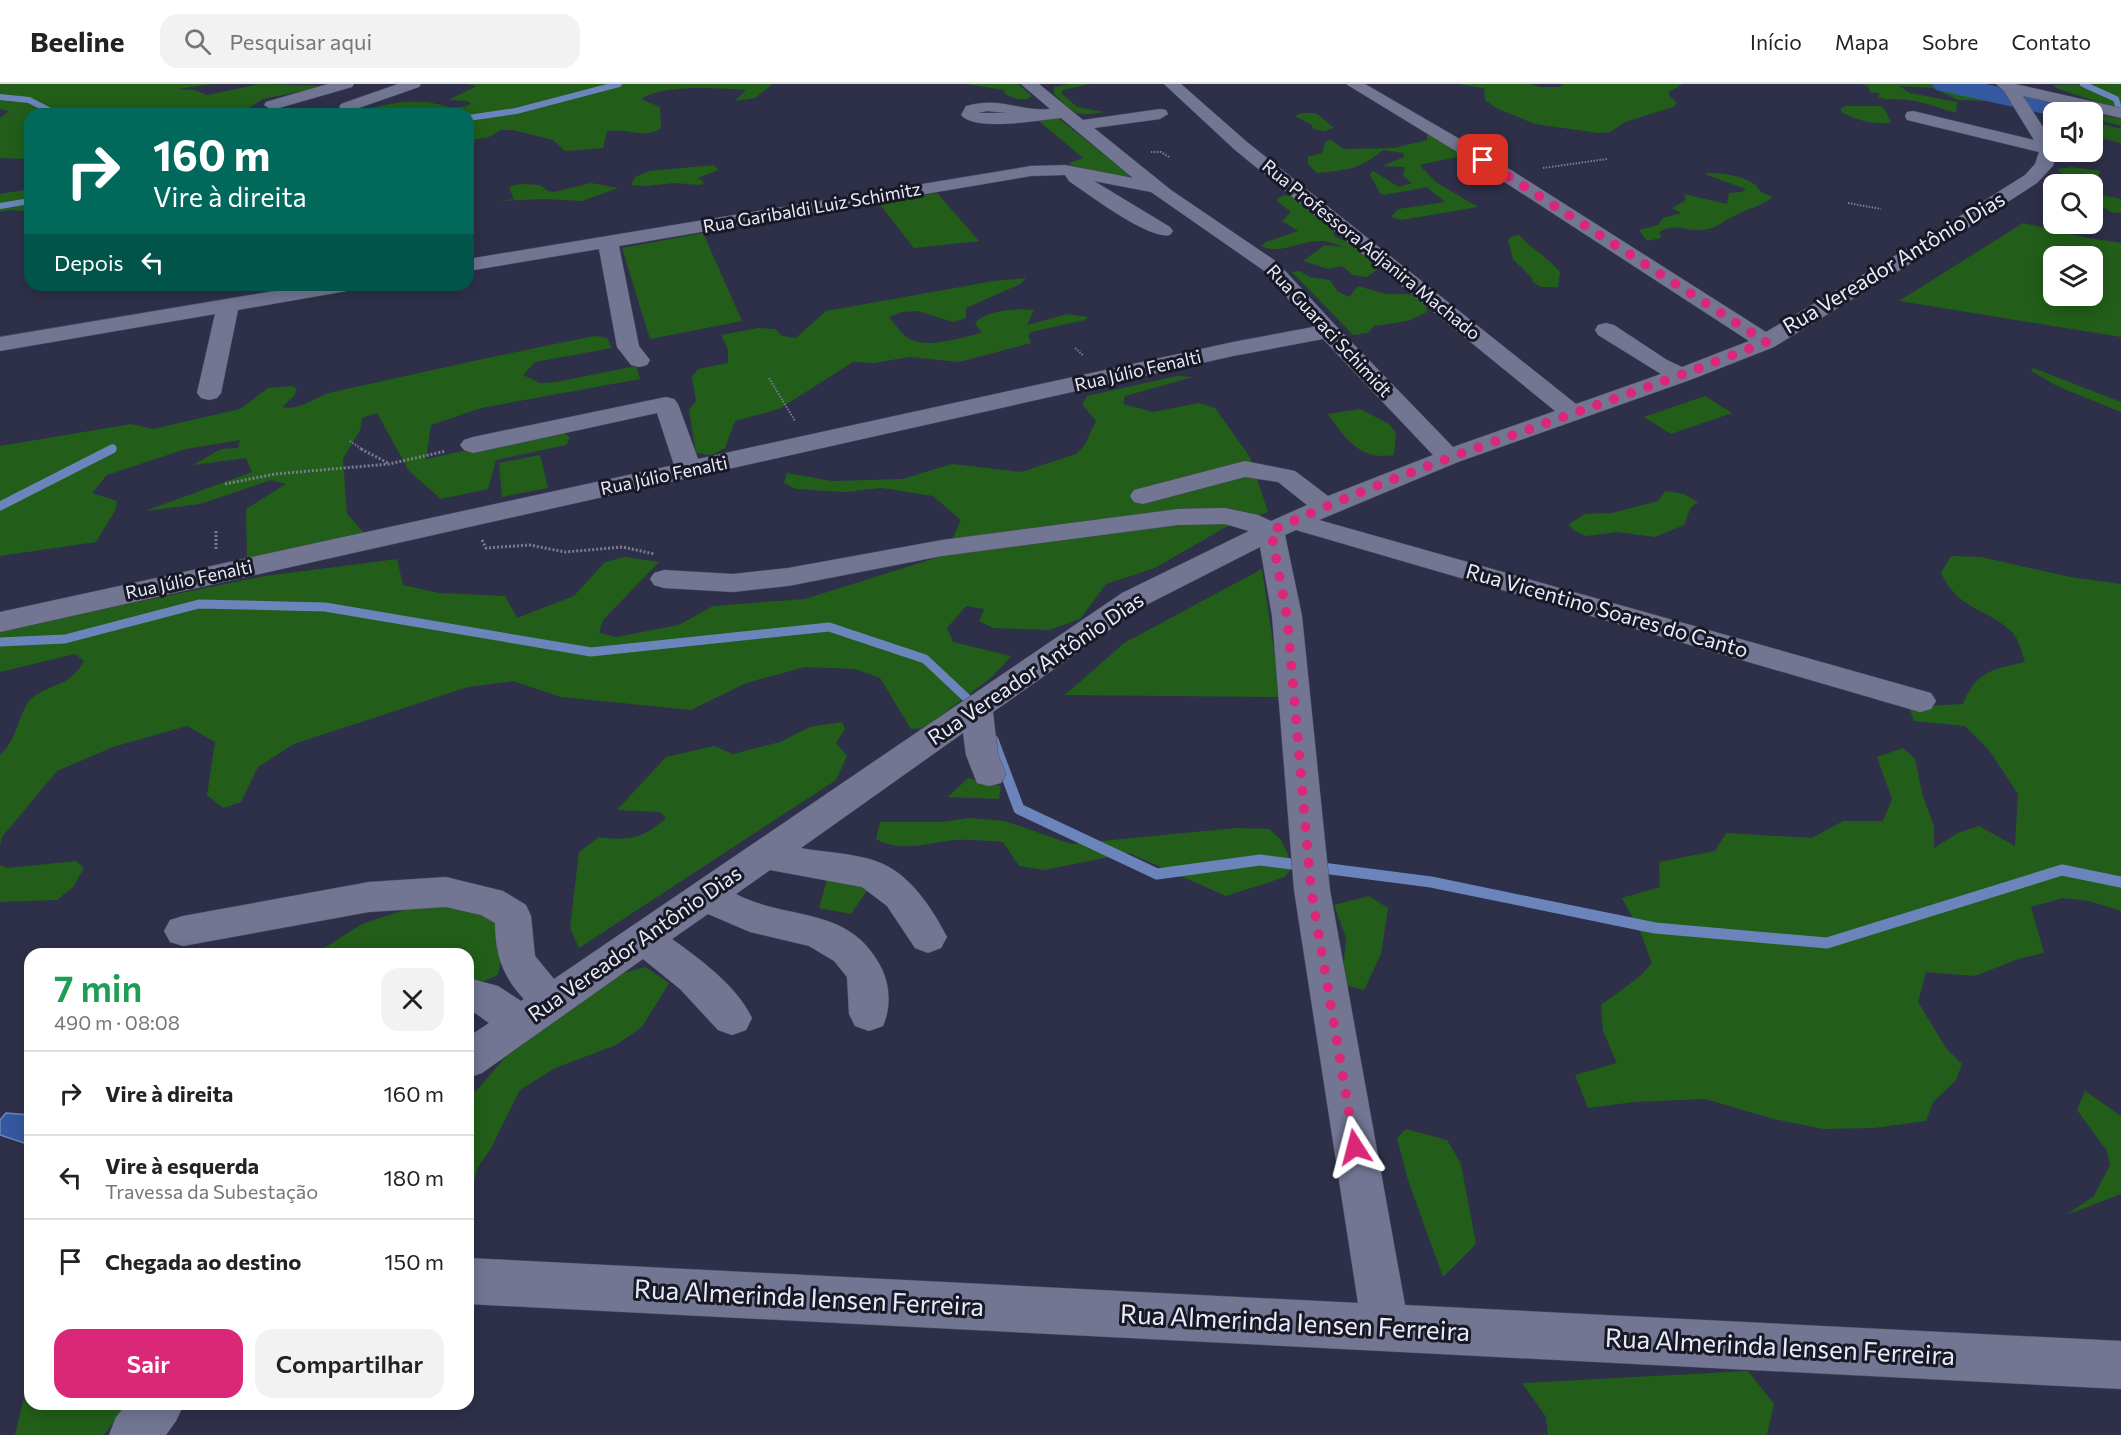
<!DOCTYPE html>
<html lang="pt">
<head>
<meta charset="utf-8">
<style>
  body { margin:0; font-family:Commissioner,sans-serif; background:#f2f2f2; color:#222; height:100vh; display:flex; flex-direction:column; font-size:22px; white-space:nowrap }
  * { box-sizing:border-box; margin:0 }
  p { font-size:20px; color:#767676 }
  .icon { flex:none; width:33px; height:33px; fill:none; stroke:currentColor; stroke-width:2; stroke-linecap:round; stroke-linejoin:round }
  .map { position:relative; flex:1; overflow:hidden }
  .drawer { position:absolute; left:24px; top:864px; width:450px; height:462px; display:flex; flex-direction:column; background:#fff; border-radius:18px; box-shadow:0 3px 15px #0003 }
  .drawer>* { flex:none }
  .guide { position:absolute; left:24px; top:24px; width:450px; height:183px; border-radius:18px; box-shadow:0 3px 15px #0003; background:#00695c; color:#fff; overflow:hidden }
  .controls { position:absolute; left:2043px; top:18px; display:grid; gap:12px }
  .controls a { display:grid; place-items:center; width:60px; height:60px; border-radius:12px; background:#fff; box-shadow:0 3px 15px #0003; font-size:30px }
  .pin { position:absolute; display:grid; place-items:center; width:51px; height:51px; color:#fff; margin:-26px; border-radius:12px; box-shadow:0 3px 9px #0006 }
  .me { position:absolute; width:66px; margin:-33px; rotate:351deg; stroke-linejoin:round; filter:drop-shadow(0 0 4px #0008) }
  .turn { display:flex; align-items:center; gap:21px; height:126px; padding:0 30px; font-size:27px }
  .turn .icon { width:78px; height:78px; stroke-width:2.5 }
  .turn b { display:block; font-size:42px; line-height:51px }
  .then { display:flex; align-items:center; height:57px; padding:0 30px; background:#0003; gap:12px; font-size:22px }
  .round { display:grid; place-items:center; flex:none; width:63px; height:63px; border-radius:18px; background:#f2f2f2 }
  .head { display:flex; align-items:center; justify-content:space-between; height:102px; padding:0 30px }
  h1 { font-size:36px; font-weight:600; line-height:45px; color:#1e9e55 }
  .cta { display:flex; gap:12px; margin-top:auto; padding:12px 30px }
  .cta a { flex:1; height:69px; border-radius:18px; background:#db2777; color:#fff; font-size:24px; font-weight:600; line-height:69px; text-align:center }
  .cta a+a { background:#f2f2f2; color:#222 }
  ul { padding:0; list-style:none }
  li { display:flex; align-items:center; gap:18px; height:84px; padding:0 30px; border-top:2px solid #e0e0e0 }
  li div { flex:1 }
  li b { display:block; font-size:22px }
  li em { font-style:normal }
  header { display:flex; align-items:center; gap:36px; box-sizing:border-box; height:84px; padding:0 30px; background:#fff; border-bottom:2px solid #e0e0e0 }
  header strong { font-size:28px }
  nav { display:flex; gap:33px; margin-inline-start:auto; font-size:21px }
  .search { width:420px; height:54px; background:#f2f2f2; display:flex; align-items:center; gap:15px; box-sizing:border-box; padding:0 21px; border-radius:18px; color:#767676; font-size:22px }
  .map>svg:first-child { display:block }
</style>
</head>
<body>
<header>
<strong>Beeline</strong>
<div class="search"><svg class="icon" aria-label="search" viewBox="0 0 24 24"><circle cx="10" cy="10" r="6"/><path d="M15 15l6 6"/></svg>Pesquisar aqui</div>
<nav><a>Início</a><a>Mapa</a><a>Sobre</a><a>Contato</a></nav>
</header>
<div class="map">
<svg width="2121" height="1351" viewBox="0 0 2121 1351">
  <rect width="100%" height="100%" fill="#2e3049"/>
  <g fill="#225e19" fill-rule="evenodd">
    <polygon points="0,0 213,0 177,5 195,6 207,11 260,0 327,2 263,15 239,30 30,30 30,75 0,74 0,34 9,27 0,25"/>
    <path d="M465,0H773L755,14L735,17L746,6C720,4 662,0 641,15L660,23L661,44C646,56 625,43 607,47L603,64L565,67L553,56L513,46H501L487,54L468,56V30H343C370,25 398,15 426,18C443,20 454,28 471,20L467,17L448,16L477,2Z"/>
    <path d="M966,0H1018L1032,12C1024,19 1013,14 1005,10L1004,6Z"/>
    <path d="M1069,0H1090L1063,6L1061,9L1077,23L1104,28C1075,33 1076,30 1054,10V3Z"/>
    <polygon points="1458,0 1531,0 1540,3 1560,3 1563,0 1683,0 1670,7 1669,11 1677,19 1673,23 1625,38 1610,48 1598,49 1535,40 1496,24 1485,16 1484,4"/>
    <path d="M1861,0H1977L1992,5L1990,17L1958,16L1933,4L1899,2L1910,9L1957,18L1956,29C1940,24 1924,18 1908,16C1897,14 1891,17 1878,13L1880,9L1870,8L1868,2Z"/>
    <polygon points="2121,0 2121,26 2056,4 2053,1"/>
    <polygon points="2051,21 2121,35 2121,42 2093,34 2092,28 2072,28"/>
    <path d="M1847,22H1880L1884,24L1891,39C1871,40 1858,37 1841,28V24Z"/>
    <polygon points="1301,29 1316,29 1334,44 1324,47 1313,45 1312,41 1295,32"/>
    <polygon points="1056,32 1128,90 1129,92 1118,92 1071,81 1069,79 1083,74 1039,37 1025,37"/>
    <polygon points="2092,37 2121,45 2121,59 2093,52"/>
    <path d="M1427,51H1435L1467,71L1419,81L1437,99L1478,123L1402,136L1391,133L1398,125L1445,118L1427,103L1384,111L1380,109L1370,91L1373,87L1399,103L1412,99L1403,92L1405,83L1382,82L1404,73V69L1383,66C1359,86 1347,86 1317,89L1308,80V73L1322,69L1326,57L1331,56L1344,65L1394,64L1427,56Z"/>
    <polygon points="714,81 718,86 698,94 704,98 701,101 673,99 648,102 631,101 635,93 650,87"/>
    <polygon points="2072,83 2101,87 2095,97 2063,90 2057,85"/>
    <path d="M1707,89C1723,89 1753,92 1761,108L1773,113C1757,124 1749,124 1734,132C1723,137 1714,146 1700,146C1683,146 1673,139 1659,148L1661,154L1647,157L1639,146L1658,141L1663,134L1681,129L1672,124L1686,116L1684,110L1727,120L1729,109L1742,108L1746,105L1707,91Z"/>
    <polygon points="591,99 618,104 582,117 545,115 499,117 514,115 509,103 520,100 540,101 548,107 554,108"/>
    <polygon points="30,105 30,127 9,126 0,128 0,110"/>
    <polygon points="937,109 979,157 914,164 878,118"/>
    <polygon points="2093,109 2121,115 2121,128 2113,129 2093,118"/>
    <path d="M1284,111L1296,113L1329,137L1335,153C1354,161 1371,164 1378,185L1367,193L1353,191L1342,182L1328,185L1303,177L1325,161L1342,163C1311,145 1287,174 1261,162L1266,158L1298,147L1282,137L1291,128L1278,118V114Z"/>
    <path d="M2023,139L2088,154L2121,159V253L1899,217ZM2054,172H2092V212H2054Z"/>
    <polygon points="703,149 742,237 650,255 622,164"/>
    <path d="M1519,151C1532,165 1548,174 1560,188L1558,203H1541L1532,198L1533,195L1513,175L1508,156L1513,152Z"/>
    <path d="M1300,187L1310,193L1330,196L1337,207L1349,213L1358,202C1366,204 1374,207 1381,209C1402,213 1407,204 1426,220L1427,228L1408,237L1374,242L1368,249L1353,251L1292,188Z"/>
    <path d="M1026,194L1020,200L966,224V234L953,238L918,227L902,228L889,233C894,239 901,249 908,254C928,266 961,253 982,249L975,239C987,225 1016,225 1034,226L1027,241L1068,230L1088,233L1085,236L1031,248L1028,251L1031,259L959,278L910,273L873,279L853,278L779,325L735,337L725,364L712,371L696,369L689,326L696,317L692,293L698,285L728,279V265L721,251L759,244L775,245L782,252L796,254L826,227L994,197Z"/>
    <path d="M595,252L607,254L612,264L535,278L523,291L540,299L556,298L636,282L640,295L481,324L431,341L426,375L548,349L566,350L570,354L566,361L496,376L488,405L441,415L409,387L377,329L362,334L360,346L343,375L347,430L366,451L247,480L246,425L286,400L271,396L200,420L145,427L252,388L246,374L193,381L221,365L238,364L240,356L186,365L107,391L92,409L117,417L115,427L96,458L0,472V362L131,340L153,345L240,325L268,304L293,302L297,305L294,312L282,323C301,327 315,312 333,308C420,289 507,269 595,252Z"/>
    <polygon points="2033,284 2121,318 2121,328 2057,302 2031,287"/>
    <path d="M1177,292L1193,293L1125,312L1123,320L1153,328L1199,319L1215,324L1250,373L1268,428L1224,444L1155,484L1106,500L1080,535L1049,546L993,544L979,537L984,525L966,522L947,544L953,558L1011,572L992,593L924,644L911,645L880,594L855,585L805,583L746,599L691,626L561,613L513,597L468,603L294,660L258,683L241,718L223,724L207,711L215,658L187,642L113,663L57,687L2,753L0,761V671C18,656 19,625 32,614C53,598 70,603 84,577L75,570L0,588V546L265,492L397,475L403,501L439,509L505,512L517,534L574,512L605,478L625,473L659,478L603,536L599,549L616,553L679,541L713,522L805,515L945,471L961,436L933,412L882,404L845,408L796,405L784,399L787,389L832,397L903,395L952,380L1021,388L1076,370L1084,362L1096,337L1082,320L1087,312Z"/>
    <polygon points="1705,312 1732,329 1671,350 1644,333"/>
    <path d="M1360,325L1389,340L1396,349L1394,371C1360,377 1345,354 1328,330Z"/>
    <polygon points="540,371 548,404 502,413 499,379"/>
    <polygon points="1665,407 1684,410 1698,418 1691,423 1684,441 1655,453 1617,448 1585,452 1572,445 1569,440 1585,430 1612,429 1658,417"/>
    <path d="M1951,472L1981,473L2070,493L2121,500V827L2089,817L2063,814L2031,823L2044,869L2018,875L1975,892L1926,888L1918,918L1946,964L1962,980L1956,996L1933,1018L1926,1037L1874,1044L1824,1045L1774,1035L1705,1015L1634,1018L1588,1024L1575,991L1617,979L1603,947L1601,921L1639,893L1652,879L1640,847L1622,814L1660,803L1659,778L1715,767L1726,749L1812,754L1843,737H1883L1892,715L1877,673L1903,664L1915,675L1923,713L1934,742V764L1958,749L1979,742L2015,762L2018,710L1989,666L1965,642L1914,637L1909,623L1963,620C1977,586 1992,586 2025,578C2022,569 2019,555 2012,548C1986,523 1960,528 1941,489Z"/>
    <polygon points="1262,485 1281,613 1065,611 1124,559"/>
    <path d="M842,638L845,645L836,659L847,672L836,696L579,864L570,844L579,768L599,753C629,757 643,755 666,734L660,728L617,726L666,673L714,662L733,670L780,658L810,643Z"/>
    <polygon points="968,694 1001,702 999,715 948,713"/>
    <path d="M969,734L1005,737L1071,760L1236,744L1269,745L1281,756L1293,782L1285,793L1226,812L1129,769L1044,786L1019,782L1003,758C987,757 971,755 955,756C927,759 903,769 876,755L880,738H942Z"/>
    <polygon points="76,777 84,784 73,803 57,816 0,818 0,781 8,784"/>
    <polygon points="829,788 873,798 851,830 819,824"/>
    <polygon points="1369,812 1388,824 1381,870 1364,906 1342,900 1346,854 1334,821"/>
    <polygon points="444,813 505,838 505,857 498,891 468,904 468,870 315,870 362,840"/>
    <polygon points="645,883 669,899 642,943 616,961 555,984 520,1006 490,1066 478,1083 468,1117 468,1016 516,961 620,890"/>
    <polygon points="2085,1007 2121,1032 2121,1110 2066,1131 2094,1112 2110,1081 2107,1067 2077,1026"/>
    <polygon points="1406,1045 1447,1056 1461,1080 1476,1160 1443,1193 1408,1096 1397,1054"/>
    <polygon points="1748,1287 1774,1320 1767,1351 1548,1351 1546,1333 1522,1299"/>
    <polygon points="30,1289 30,1320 127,1320 104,1351 15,1351"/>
  </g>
  <polygon fill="#3559a0" stroke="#6b85bc" stroke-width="1.5" points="6,1029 30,1031 30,1061 0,1051 0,1036"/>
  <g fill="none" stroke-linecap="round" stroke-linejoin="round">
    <g stroke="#6b85bc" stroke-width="6">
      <polyline points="2083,0 2116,15 2120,28"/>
      <polyline points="0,13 29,16 56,30"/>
      <polyline points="185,30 190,30"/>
      <polyline points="468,34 516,27 619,0"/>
      <polyline points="0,122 30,117"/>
    </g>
    <polyline stroke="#6b85bc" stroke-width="7" points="109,366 113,364"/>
    <g stroke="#6b85bc" stroke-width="9">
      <polyline points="0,422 112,365"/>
      <polyline points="0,558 65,555 199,520 325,523 591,568 829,543 925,575 975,622"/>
    </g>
    <g stroke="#6b85bc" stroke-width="11">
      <polyline points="974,621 977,624"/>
      <polyline points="993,656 1019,725 1157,790 1260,776 1431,798 1655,844 1827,859 2062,786 2121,798"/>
    </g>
    <polygon fill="#3559a0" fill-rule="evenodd" points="1932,0 1986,0 2086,22 2090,28 2054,28 2054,32 1936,6"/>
    <defs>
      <g id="minor">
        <polygon points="328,0 354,0 352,3 272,26 264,21 266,18"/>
        <polygon points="398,0 421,0 419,3 353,26 347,28 339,23 341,20"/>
        <path d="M1021,0H1039L1083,36L1160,25L1166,26L1168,30L1160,35L1094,44L1171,106L1277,178L1336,242L1453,363L1555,327L1235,66L1164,0H1181L1247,58L1576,320L1661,290L1598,251L1595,246L1598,241L1606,239L1614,241L1667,276L1682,283L1749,257L1477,80L1346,0H1365L1489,72L1766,248L1930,151L2025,91L2035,80L2039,68L1907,36L1905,32L1907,28L1913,27L2034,56L2004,7L1996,0H2015L2121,24V34L2023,12L2054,60V68H2056L2053,82L2037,99L1944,159L1774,263L1690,296L1458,378L1319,436L1931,609L1936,617L1931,625L1920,628L1296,446L1285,451L1302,532L1330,806L1405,1221L2121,1257V1305L468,1220V1174L1358,1219L1294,806L1272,532L1260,463L1142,523L993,628L998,671L1006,690L1001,699L989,702L977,699L966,671L963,649L801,764C827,769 859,769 883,780C912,793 933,826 947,853L941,864L928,869L915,864L887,822L862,803L770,786L736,810C789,838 850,820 882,885C890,902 891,924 883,942L869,947L855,942L849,930L847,893L834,877L809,862L750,848L708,830L672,855C701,876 736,901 752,934L746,946L732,951L718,946L680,905L643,875L482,989L468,994V953L489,939L475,929L468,928V894L498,902L521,917L524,915C503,893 495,870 495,839L481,831L446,823L369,828L183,862L170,858L164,847L170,836L183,832L369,798L446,793L503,807L526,821L531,832L535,872L554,895L1122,509L1249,447L1225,440L1178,441L942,472L788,502L733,508L664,504L654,501L650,495L654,489L664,486L733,490L788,484L942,456L1178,425L1225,424L1258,431L1271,437L1307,421L1278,398L1245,393L1143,420L1134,418L1130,412L1134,406L1245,377L1295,387L1328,412L1433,371L1323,255L1233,272L0,548V528L674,381L657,329L473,369L464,366L460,361L464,356L473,353L666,313L674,315L678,320L698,375L1233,258L1313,243L1263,186L1151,108L1094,97L1170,143L1173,147L1170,151C1149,156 1088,110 1069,97L1065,91L1031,92L619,162L639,262L650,276L647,281L639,283L631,281L617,263L599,165L468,187V175L1031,82L1065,81L1133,94L1061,34C1039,36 975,48 961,31L966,22C1003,12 1018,28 1050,25ZM987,27L1007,29H978Z"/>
        <polygon points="310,201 357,201 354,205 347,207 238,226 221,309 217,314 209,316 201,314 197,309 215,230 0,267 0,253"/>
        <polygon points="127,1320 184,1320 176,1337 166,1351 109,1351 116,1333"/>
      </g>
    </defs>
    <use href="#minor" stroke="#494b60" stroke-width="1"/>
    <g stroke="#7a7c92" stroke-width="2" stroke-dasharray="1.5 1.5" stroke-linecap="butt">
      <polyline points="1151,68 1161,68 1169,73"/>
      <polyline points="1543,84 1607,75"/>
      <polyline points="1848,119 1881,125"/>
      <polyline points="1075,264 1084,272"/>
      <polyline points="769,294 795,337"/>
      <polyline points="350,357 363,366"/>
    </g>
    <g stroke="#7a7c92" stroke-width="3" stroke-dasharray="2 2" stroke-linecap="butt">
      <polyline points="361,365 388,379"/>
      <polyline points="225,400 275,390 389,380 446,367"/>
      <polyline points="216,447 216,465"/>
      <polyline points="482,456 486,464 530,461 565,468 623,463 654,470"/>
    </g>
    <use href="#minor" fill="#737693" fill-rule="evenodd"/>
  </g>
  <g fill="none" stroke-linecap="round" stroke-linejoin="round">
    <path stroke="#db2777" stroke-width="10" stroke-dasharray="0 18" d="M1355,1063L1311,806L1287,532L1271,447C1431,373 1602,324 1766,258L1483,76"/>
  </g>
  <g text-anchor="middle" stroke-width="6" stroke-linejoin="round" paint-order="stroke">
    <g font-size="18" fill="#e9ebfc" stroke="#181925">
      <text transform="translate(812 124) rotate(-10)" y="6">Rua Garibaldi Luiz Schimitz</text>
      <text transform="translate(1371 166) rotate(39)" y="6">Rua Professora Adjanira Machado</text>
      <text transform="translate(1329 247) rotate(47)" y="6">Rua Guaraci Schimidt</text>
      <text transform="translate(1138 287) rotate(-13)" y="6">Rua Júlio Fenalti</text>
      <text transform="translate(664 392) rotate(-12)" y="6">Rua Júlio Fenalti</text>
      <text transform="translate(189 496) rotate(-12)" y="6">Rua Júlio Fenalti</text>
    </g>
    <g font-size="21" fill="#e9ebfc" stroke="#181925">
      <text transform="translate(1894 179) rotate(-31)" y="7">Rua Vereador Antônio Dias</text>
      <text transform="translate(1607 527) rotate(16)" y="7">Rua Vicentino Soares do Canto</text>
      <text transform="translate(1036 585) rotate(-34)" y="7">Rua Vereador Antônio Dias</text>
      <text transform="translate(635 860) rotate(-35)" y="7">Rua Vereador Antônio Dias</text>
    </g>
    <g font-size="26" fill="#e9ebfc" stroke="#181925">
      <text transform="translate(809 1214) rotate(3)" y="9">Rua Almerinda Iensen Ferreira</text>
      <text transform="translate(1295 1239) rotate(3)" y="9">Rua Almerinda Iensen Ferreira</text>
      <text transform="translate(1780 1263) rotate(3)" y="9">Rua Almerinda Iensen Ferreira</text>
    </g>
  </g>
</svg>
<div class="controls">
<a><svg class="icon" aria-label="sound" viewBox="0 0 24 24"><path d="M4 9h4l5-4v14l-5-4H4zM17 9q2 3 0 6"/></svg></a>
<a><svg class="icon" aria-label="search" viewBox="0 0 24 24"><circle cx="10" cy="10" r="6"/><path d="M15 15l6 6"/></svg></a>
<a><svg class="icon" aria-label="layers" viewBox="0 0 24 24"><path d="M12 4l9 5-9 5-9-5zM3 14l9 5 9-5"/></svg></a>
</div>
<div class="pin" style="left:1483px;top:76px;background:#d93025"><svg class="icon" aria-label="arrive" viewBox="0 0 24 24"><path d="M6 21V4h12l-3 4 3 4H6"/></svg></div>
<svg class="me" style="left:1355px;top:1063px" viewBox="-20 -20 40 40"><path d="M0-17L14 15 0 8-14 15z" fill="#db2777" stroke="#fff" stroke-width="4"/></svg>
<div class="guide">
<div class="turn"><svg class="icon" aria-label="right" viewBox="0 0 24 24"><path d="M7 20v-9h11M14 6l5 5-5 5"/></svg><div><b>160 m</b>Vire à direita</div></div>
<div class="then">Depois<svg class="icon" aria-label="left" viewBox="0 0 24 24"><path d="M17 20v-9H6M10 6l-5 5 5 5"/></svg></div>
</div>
<section class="drawer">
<div class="head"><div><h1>7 min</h1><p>490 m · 08:08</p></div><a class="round"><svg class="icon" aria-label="close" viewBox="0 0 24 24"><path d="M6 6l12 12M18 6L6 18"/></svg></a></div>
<ul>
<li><svg class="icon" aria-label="right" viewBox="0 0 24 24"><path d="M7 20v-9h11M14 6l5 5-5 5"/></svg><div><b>Vire à direita</b></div><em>160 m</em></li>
<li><svg class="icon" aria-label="left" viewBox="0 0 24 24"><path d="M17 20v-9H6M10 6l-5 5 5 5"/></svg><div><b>Vire à esquerda</b><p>Travessa da Subestação</p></div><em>180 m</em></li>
<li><svg class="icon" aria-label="arrive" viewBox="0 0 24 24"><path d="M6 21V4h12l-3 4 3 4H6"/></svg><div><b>Chegada ao destino</b></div><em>150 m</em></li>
</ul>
<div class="cta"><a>Sair</a><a>Compartilhar</a></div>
</section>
</div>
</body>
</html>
